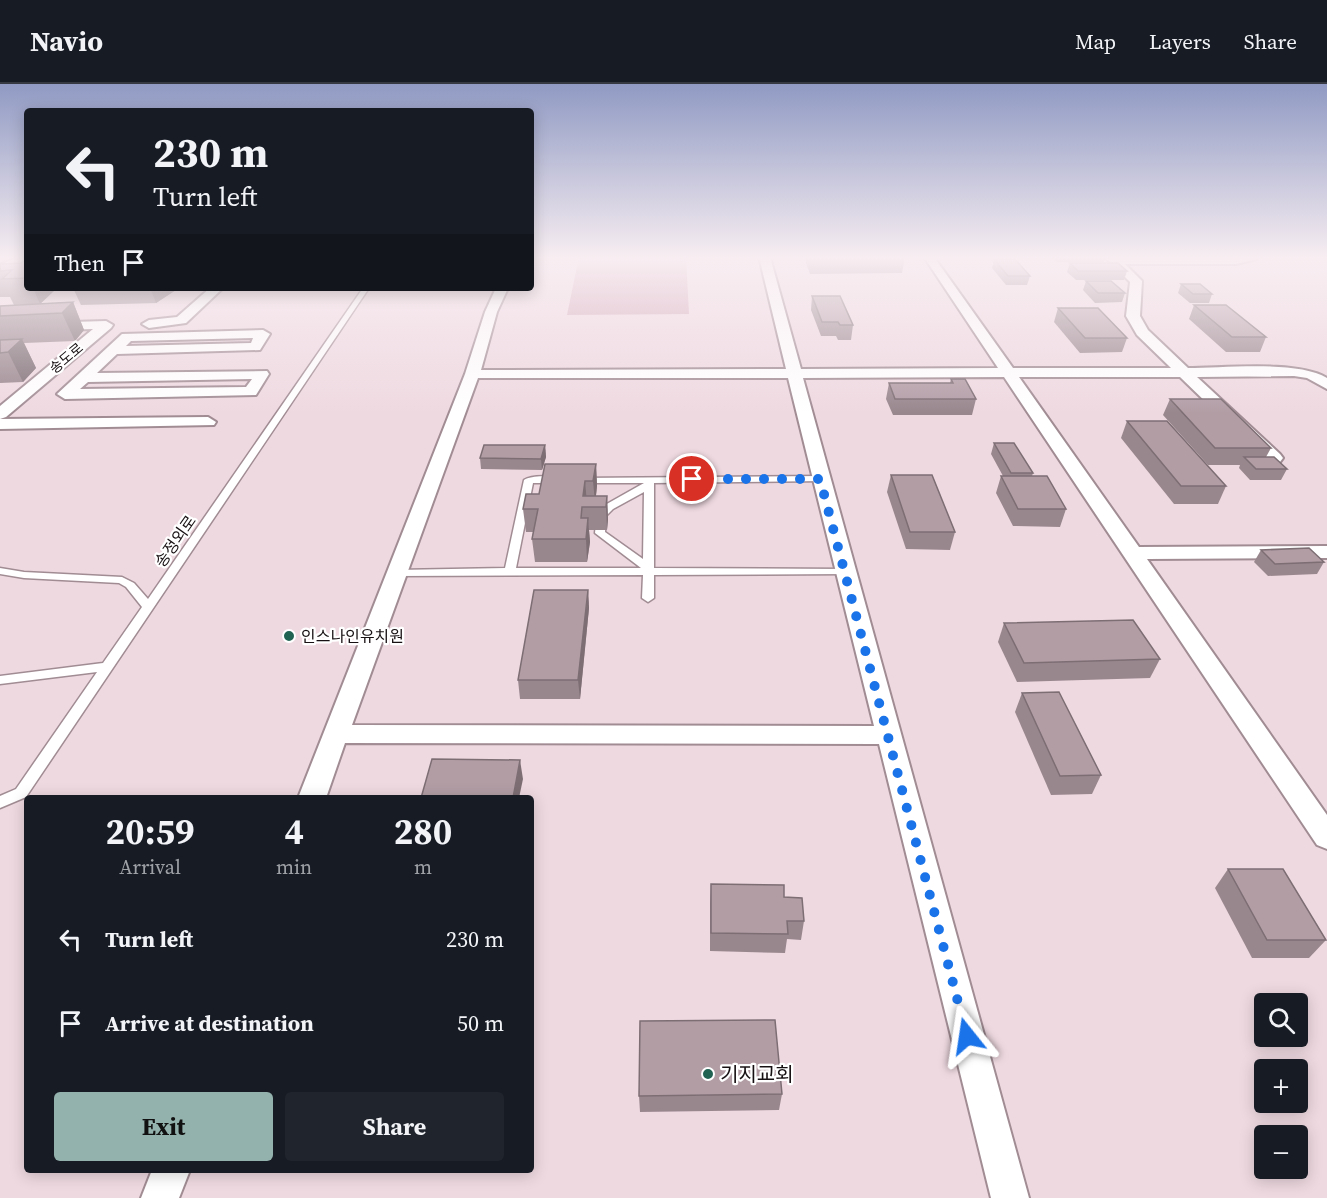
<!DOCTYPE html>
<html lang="en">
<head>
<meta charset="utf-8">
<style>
  body { margin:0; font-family:"Source Serif 4","Noto Sans KR",serif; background:#20242c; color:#f1f3f6; height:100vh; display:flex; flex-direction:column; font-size:22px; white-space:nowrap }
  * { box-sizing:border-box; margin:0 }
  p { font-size:20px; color:#9ea1a6 }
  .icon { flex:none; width:33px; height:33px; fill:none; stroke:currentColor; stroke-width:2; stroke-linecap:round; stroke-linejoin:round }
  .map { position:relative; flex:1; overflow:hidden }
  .drawer { position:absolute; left:24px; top:711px; width:510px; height:378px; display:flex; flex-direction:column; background:#171b24; border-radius:6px; box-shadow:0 3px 15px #0003 }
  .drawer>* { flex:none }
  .hud { position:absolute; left:24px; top:24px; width:510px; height:183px; border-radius:6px; box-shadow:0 3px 15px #0003; background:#171b24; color:#f1f3f6; overflow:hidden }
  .fabs { position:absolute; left:1254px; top:909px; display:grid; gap:12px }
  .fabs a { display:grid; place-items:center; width:54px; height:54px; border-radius:6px; background:#171b24; box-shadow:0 3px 15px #0003; font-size:30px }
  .pin { position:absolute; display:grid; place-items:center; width:51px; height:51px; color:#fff; margin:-26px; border:3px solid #fff; border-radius:50%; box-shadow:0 2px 6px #0007 }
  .me { position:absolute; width:66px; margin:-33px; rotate:345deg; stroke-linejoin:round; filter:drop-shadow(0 0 4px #0008) }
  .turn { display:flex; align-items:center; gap:21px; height:126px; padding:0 30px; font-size:27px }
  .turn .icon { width:78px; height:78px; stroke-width:2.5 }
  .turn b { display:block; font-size:42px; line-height:51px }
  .then { display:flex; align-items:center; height:57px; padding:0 30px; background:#0003; gap:12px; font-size:22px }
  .eta { display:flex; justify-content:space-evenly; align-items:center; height:102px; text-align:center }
  .eta b { font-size:36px; font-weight:700; line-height:42px }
  .cta { display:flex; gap:12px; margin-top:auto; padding:12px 30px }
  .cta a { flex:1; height:69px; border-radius:6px; background:#93b2ad; color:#111; font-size:24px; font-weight:700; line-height:69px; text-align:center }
  .cta a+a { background:#20242c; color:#f1f3f6 }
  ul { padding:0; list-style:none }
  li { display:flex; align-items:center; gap:18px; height:84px; padding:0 30px }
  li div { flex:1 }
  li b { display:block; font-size:22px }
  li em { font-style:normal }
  header { display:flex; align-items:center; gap:36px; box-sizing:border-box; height:84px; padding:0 30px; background:#171b24; border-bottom:2px solid #363941 }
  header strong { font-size:28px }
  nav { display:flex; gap:33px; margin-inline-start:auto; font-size:21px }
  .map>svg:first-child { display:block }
</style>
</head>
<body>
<header>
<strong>Navio</strong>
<nav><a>Map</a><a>Layers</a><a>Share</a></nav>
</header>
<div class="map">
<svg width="1327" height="1114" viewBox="0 0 1327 1114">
  <rect width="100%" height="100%" fill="#efd9e1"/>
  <polygon fill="#d3a7b8" points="579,173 686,173 689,230 567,231"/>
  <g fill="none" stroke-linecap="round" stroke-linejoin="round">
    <defs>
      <g id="lane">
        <polygon points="363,204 369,204 26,713 0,724 0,712 16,705 97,588 0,600 0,592 103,579 142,523 126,503 119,499 24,494 0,490 0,484 24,488 122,493 134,499 148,515"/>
        <path d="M821,392L824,393V397L654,399V484L845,485L849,486L850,488L849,490L654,491V514L648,518L642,514L643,491L397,492L392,489L397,486L505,484L524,396C532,391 553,391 561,396L556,399H533L516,484H641L595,449L597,429L605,421L644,399H582L579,398V394ZM644,408L643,475L605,448L606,432L613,425Z"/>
      </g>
      <g id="street">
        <polygon points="18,173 27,173 27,177 0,189 0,181"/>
        <path d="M759,173H770L801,285L998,284L924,173H934L1013,284H1171L1137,251L1126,232L1130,198L1105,173H1258L1257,175L1236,180H1125L1142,197L1140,232L1148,246L1188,284C1224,284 1298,276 1327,294V305L1307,294L1294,292L1197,293L1280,370L1283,374L1280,378H1268L1180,293H1019L1139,463L1327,462V474L1147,475L1327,731V765L1317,761L1004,293L803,294L1029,1114H991L879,660L345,659L326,714H298L465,290L485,228L496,204H508L497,228L481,286L786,285ZM478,294H788L874,642L352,641Z"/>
        <polygon points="210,204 223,204 186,239 149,244 142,240 149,236 177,233"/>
        <polygon points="106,237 113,241 111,244 6,333 0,335 0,322 93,245 0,248 0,240"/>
        <path d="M263,246L270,250L260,266L117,270L97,289L267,287L269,290L256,311L65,315L57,310L122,250ZM253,254L251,259L126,262L131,257ZM252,295L246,303L80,305L88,298Z"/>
        <polygon points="208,333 216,338 214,341 0,345 0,335"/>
        <polygon points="152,1086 190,1086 179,1114 141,1114"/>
      </g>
    </defs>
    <use href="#lane" stroke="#a18c94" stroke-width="3"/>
    <use href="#street" stroke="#a18c94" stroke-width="4"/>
    <use href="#lane" fill="#fff" fill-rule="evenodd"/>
    <use href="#street" fill="#fff" fill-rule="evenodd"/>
  </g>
  <g fill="#99878e">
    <polygon points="806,173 905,173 902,189 810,190 806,179"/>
    <polygon points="1051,173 1106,173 1104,178 1057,178"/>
    <polygon points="27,174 27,204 57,204 40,220 14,221 10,213 0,213 0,180 21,179"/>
    <polygon points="994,175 1030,192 1027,201 1006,201 992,184"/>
    <polygon points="1070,179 1127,187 1124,196 1076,196 1067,188"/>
    <polygon points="1086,197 1125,209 1122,218 1095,219 1083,206"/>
    <polygon points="1181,200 1212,210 1209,219 1190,219 1178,209"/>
    <polygon points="73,204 179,204 156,219 81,221"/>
    <polygon points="311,204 346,204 342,207"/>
    <polygon points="812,212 853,241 851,256 838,256 836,252 821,252 811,226"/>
    <polygon points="73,218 84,246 75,257 24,259 36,284 23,298 0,299 0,222"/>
    <polygon points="1194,221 1266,253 1260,268 1226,268 1189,235"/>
    <polygon points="1058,224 1127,254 1122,268 1080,269 1054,238"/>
    <polygon points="951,295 976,315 972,331 893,331 886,315 889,299 950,299"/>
    <polygon points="1170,315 1271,364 1266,373 1287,385 1281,396 1250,396 1239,384 1240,381 1208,381 1163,331"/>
    <polygon points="1127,337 1226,402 1218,420 1174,420 1121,354"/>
    <polygon points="994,359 1033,389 1032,392 1066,425 1060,443 1013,442 996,409 1001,392 1003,392 991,370"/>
    <polygon points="545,361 546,373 542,386 481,385 480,374"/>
    <polygon points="596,380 597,402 596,412 607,412 608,435 607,446 589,446 590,458 587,478 535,478 532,455 533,448 526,448 523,425 539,410"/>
    <polygon points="891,391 955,448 950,466 906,465 887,408"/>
    <polygon points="1261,466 1324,478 1317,490 1268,492 1254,478"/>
    <polygon points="588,506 589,524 580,615 520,615 518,596"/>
    <polygon points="1004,539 1160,575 1150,594 1017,598 998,558"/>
    <polygon points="1022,609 1101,691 1092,710 1051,711 1015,628"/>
    <polygon points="1228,785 1326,856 1309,874 1252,874 1215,804"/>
    <polygon points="711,800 784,813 804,837 801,856 787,855 785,869 710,867 710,819"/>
    <polygon points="782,1010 779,1026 640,1028 639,1012"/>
  </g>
  <g fill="#7d6e74">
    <polygon points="33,204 57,204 40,220"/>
    <polygon points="150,204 179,204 156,219"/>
    <polygon points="73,218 84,246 75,257 62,229"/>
    <polygon points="22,255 36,284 23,298 8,268"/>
    <polygon points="545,361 546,373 542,386 541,375"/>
    <polygon points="596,380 597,402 595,419 593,397"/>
    <polygon points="585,397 587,419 583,412"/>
    <polygon points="607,412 608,435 607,446 606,423"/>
    <polygon points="588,434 590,458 587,478 586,455"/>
    <polygon points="588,506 589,524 580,615 578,596"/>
    <polygon points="520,676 523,695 519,714 513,714"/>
  </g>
  <g fill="#b29da5" stroke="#7d6e74" stroke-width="1.5">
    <polygon points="27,174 27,194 2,195 12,186 0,187 0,180 21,179"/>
    <polygon points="994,175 1015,175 1030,192 1008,192"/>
    <polygon points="1070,179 1118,179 1127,187 1078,187"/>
    <polygon points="1086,197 1111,197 1125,209 1098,209"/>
    <polygon points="1181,200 1200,200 1212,210 1193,210"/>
    <polygon points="812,212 840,212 853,241 840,241 838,238 822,238"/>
    <polygon points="73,218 62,229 0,232 0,222"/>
    <polygon points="1194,221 1226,221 1266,253 1232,253"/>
    <polygon points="1058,224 1098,224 1127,254 1085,254"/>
    <polygon points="22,255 8,268 0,269 0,256"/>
    <polygon points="951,295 965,295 976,315 895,315 889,299 953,299"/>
    <polygon points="1170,315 1221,315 1271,364 1215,364"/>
    <polygon points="1127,337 1167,337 1226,402 1181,402"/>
    <polygon points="994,359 1014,359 1033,389 1011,389"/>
    <polygon points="484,361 545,361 541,375 480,374"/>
    <polygon points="1244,373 1274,373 1287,385 1256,385"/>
    <polygon points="545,380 596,380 593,397 585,397 583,412 607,412 606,423 582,423 581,434 588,434 586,455 532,455 538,425 523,425 526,410 539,410"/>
    <polygon points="891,391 932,391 955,448 910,448"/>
    <polygon points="1001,392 1047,392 1066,425 1018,425"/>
    <polygon points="1309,464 1324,478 1275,480 1261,466"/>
    <polygon points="534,506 588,506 578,596 518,596"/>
    <polygon points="1133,536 1160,575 1024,579 1004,539"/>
    <polygon points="1059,608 1101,691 1060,692 1022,609"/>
    <polygon points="432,675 520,676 513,714 421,714"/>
    <polygon points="1228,785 1283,785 1326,856 1267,856"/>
    <polygon points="711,800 784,801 784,813 802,814 804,837 787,837 788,850 711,849"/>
    <polygon points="775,936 782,1010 639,1012 640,937"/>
  </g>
  <linearGradient id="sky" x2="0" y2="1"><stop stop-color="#909ac3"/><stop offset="0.53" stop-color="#f8eef2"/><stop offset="1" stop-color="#f8eef2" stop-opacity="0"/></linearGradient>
  <rect width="1327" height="329" fill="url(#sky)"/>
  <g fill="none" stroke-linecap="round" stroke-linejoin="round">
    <polyline stroke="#1a73e8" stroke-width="10" stroke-dasharray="0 18" points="692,395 820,395 967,952"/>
  </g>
  <g fill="#206353" stroke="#fff" stroke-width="2">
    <circle cx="289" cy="552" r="6"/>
    <circle cx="708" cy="990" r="6"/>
  </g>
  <g text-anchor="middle" stroke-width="4.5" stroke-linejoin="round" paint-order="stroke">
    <g font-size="14" fill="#171013" stroke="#fff">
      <text transform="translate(66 274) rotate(-40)" y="5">송도로</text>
    </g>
    <g font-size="16" fill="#171013" stroke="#fff">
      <text transform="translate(175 457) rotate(-55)" y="6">송정외로</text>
    </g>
    <g font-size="16" fill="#171013" stroke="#fff" text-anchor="start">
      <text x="301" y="558">인스나인유치원</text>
    </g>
    <g font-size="20" fill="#171013" stroke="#fff" text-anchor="start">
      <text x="720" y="997">기지교회</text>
    </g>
  </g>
</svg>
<div class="fabs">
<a><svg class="icon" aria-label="search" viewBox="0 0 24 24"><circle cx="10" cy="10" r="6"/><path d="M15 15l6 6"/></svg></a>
<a>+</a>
<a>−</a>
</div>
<div class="pin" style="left:692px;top:395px;background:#d93025"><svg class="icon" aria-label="arrive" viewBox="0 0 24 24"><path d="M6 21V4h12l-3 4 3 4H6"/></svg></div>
<svg class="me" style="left:967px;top:952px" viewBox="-20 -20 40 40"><path d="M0-17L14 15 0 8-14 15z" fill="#1a73e8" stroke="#fff" stroke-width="4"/></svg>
<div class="hud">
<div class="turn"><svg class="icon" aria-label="left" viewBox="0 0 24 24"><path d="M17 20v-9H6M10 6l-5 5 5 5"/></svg><div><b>230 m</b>Turn left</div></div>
<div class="then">Then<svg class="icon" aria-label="arrive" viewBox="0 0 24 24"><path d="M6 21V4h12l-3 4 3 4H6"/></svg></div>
</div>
<section class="drawer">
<div class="eta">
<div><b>20:59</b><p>Arrival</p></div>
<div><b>4</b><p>min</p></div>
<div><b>280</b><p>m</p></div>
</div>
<ul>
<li><svg class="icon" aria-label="left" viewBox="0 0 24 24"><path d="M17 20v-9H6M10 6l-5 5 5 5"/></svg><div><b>Turn left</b></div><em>230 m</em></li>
<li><svg class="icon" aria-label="arrive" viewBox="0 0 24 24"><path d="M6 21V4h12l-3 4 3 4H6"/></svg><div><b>Arrive at destination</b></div><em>50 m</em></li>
</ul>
<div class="cta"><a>Exit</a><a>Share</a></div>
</section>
</div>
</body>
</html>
